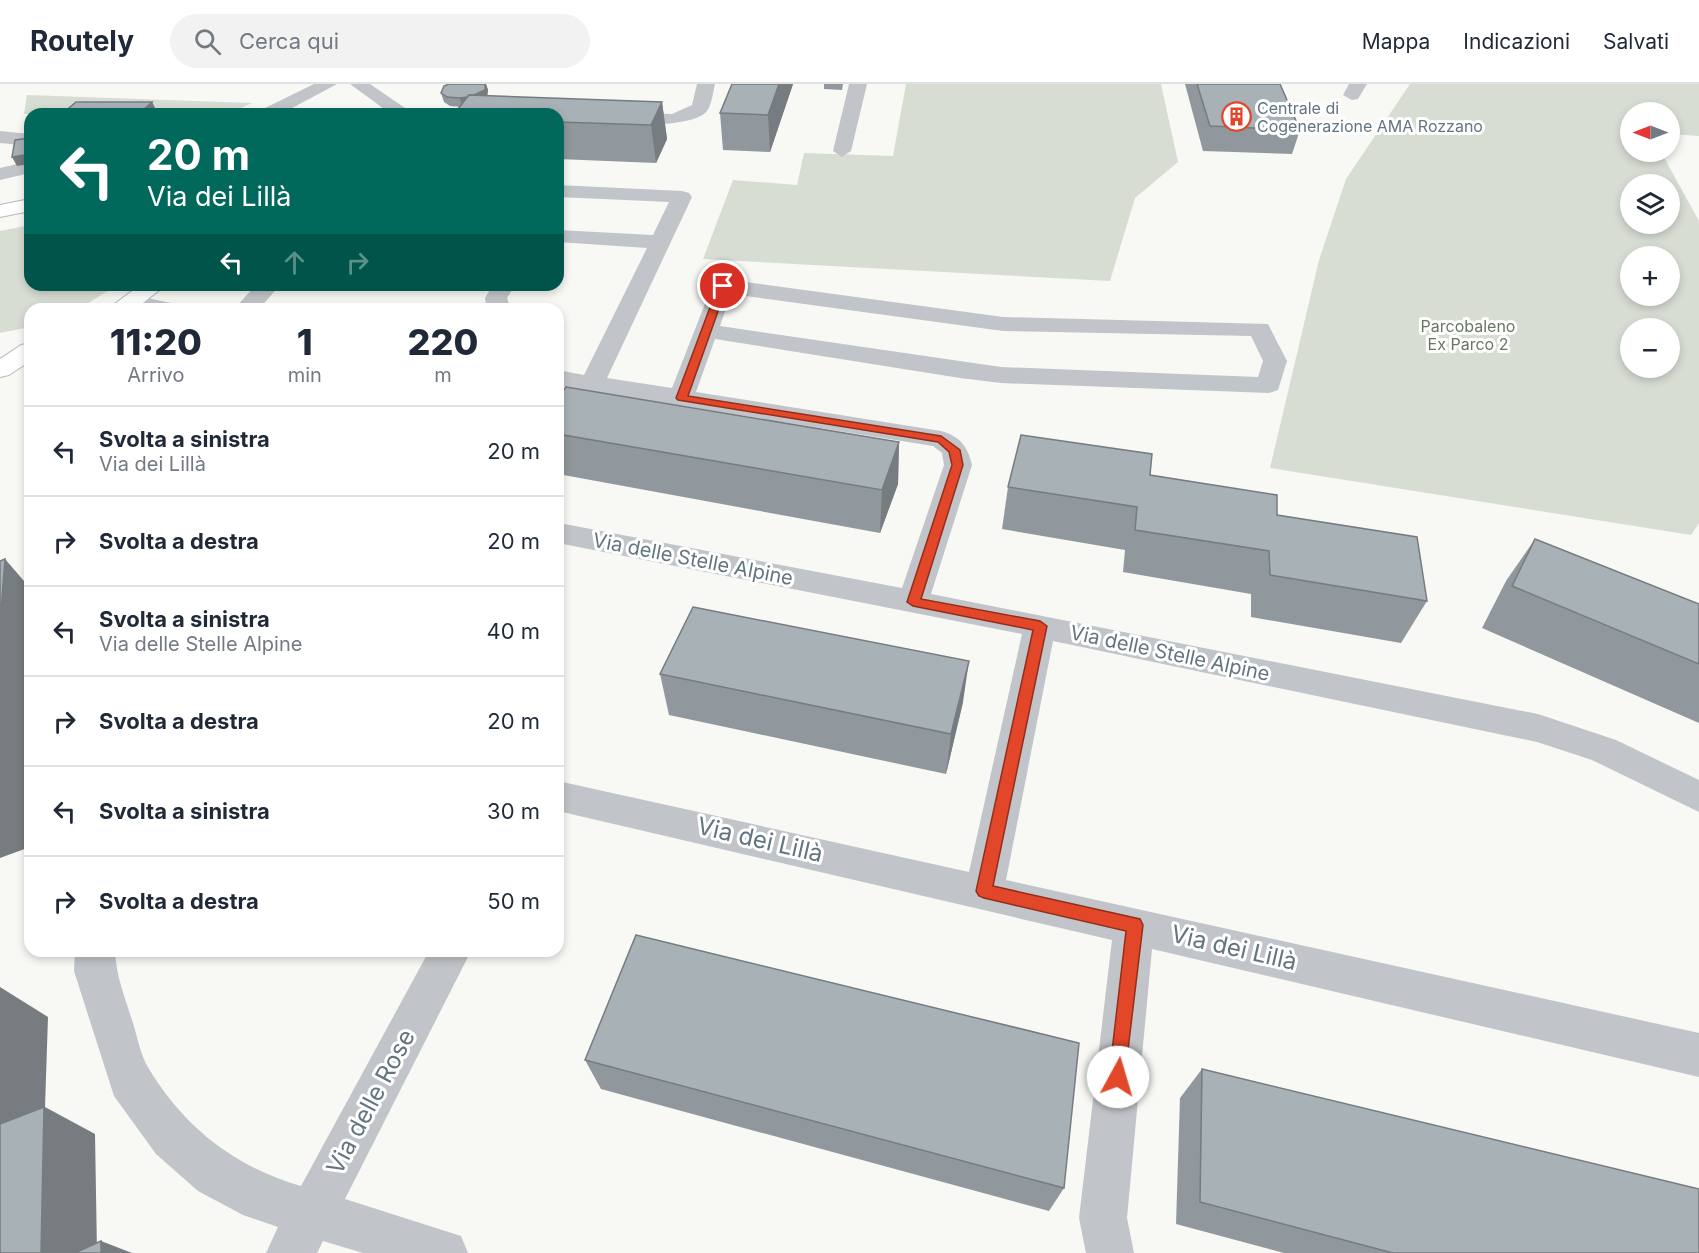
<!DOCTYPE html>
<html lang="it">
<head>
<meta charset="utf-8">
<style>
  body { margin:0; font-family:Inter,sans-serif; background:#f2f2f3; color:#1f2937; height:100vh; display:flex; flex-direction:column; font-size:22px; white-space:nowrap }
  * { box-sizing:border-box; margin:0 }
  p { font-size:20px; color:#747a83 }
  .icon { flex:none; width:33px; height:33px; fill:none; stroke:currentColor; stroke-width:2; stroke-linecap:round; stroke-linejoin:round }
  .map { position:relative; flex:1; overflow:hidden }
  .side { position:absolute; left:24px; top:219px; width:540px; height:654px; display:flex; flex-direction:column; background:#fff; border-radius:18px; box-shadow:0 3px 9px #0003 }
  .side>* { flex:none }
  .guide { position:absolute; left:24px; top:24px; width:540px; height:183px; border-radius:18px; box-shadow:0 3px 9px #0003; background:#00695c; color:#fff; overflow:hidden }
  .needle { width:39px; rotate:270deg }
  .tools { position:absolute; left:1620px; top:18px; display:grid; gap:12px }
  .tools a { display:grid; place-items:center; width:60px; height:60px; border-radius:50%; background:#fff; box-shadow:0 3px 9px #0003; font-size:30px }
  .pin { position:absolute; display:grid; place-items:center; width:51px; height:51px; color:#fff; margin:-26px; border:3px solid #fff; border-radius:50%; box-shadow:0 2px 6px #0007 }
  .me { position:absolute; width:66px; margin:-33px; rotate:6deg; stroke-linejoin:round; filter:drop-shadow(0 0 4px #0008) }
  .turn { display:flex; align-items:center; gap:21px; height:126px; padding:0 24px; font-size:27px }
  .turn .icon { width:78px; height:78px; stroke-width:2.5 }
  .turn b { display:block; font-size:42px; line-height:51px }
  .lanes { display:flex; align-items:center; height:57px; padding:0 24px; background:#0003; justify-content:center; gap:30px; direction:ltr }
  .lanes .off { opacity:.35 }
  .eta { display:flex; justify-content:space-evenly; align-items:center; height:102px; text-align:center }
  .eta b { font-size:36px; font-weight:800; line-height:42px }
  ul { padding:0; list-style:none }
  li { display:flex; align-items:center; gap:18px; height:90px; padding:0 24px; border-top:2px solid #e0e1e3 }
  li div { flex:1 }
  li b { display:block; font-size:22px }
  li em { font-style:normal }
  header { display:flex; align-items:center; gap:36px; box-sizing:border-box; height:84px; padding:0 30px; background:#fff; border-bottom:2px solid #e0e1e3 }
  header strong { font-size:28px }
  nav { display:flex; gap:33px; margin-inline-start:auto; font-size:21px }
  .search { width:420px; height:54px; background:#f2f2f3; display:flex; align-items:center; gap:15px; box-sizing:border-box; padding:0 21px; border-radius:33px; color:#747a83; font-size:22px }
  .map>svg:first-child { display:block }
</style>
</head>
<body>
<header>
<strong>Routely</strong>
<div class="search"><svg class="icon" aria-label="search" viewBox="0 0 24 24"><circle cx="10" cy="10" r="6"/><path d="M15 15l6 6"/></svg>Cerca qui</div>
<nav><a>Mappa</a><a>Indicazioni</a><a>Salvati</a></nav>
</header>
<div class="map">
<svg width="1699" height="1169" viewBox="0 0 1699 1169">
  <rect width="100%" height="100%" fill="#f8f8f5"/>
  <g fill="#d8ddd4" fill-rule="evenodd">
    <polygon points="906,0 1161,0 1178,78 1135,114 1110,197 703,175 733,96 797,101 804,69 893,72"/>
    <path d="M1410,0H1699V52L1670,50V28H1630V68H1661L1699,137V439L1691,451L1270,384L1319,176L1346,95ZM1630,100H1670V140H1630ZM1630,172H1670V212H1630ZM1630,244H1670V284H1630Z"/>
    <polygon points="27,11 252,19 227,30 24,30"/>
    <polygon points="30,141 30,201 117,201 79,225 30,225 30,243 0,249 0,147"/>
  </g>
  <g fill="none" stroke-linecap="round" stroke-linejoin="round">
    <defs>
      <g id="major">
        <polygon points="30,115 30,127 0,133 0,121"/>
        <polygon points="140,201 166,201 135,225 108,225"/>
        <polygon points="30,259 30,277 9,291 0,293 0,275 21,261"/>
      </g>
    </defs>
    <use href="#major" stroke="#b4b9bd" stroke-width="2"/>
    <g fill="#c1c5c9" fill-rule="evenodd">
      <polygon points="314,0 337,0 281,30 258,30 261,26"/>
      <polygon points="350,0 370,0 405,24 433,25 442,30 391,30"/>
      <path d="M697,0H715C713,8 712,20 707,27C689,49 588,38 558,37V30H550L558,27L672,30L692,21Z"/>
      <polygon points="849,0 867,0 851,67 842,73 833,67"/>
      <polygon points="1349,0 1367,0 1358,15 1352,16 1343,11"/>
      <polygon points="0,47 30,50 30,62 0,59"/>
      <polygon points="30,77 30,89 0,96 0,84"/>
      <path d="M558,101L682,107L689,109L692,113L607,294L672,304L712,202L715,197L723,195L1003,233L1268,240L1287,277L1278,306L1269,309L1001,299L960,294L715,255L696,308L941,347C960,352 968,363 972,381L931,510L1538,630L1616,656L1699,696V728L1592,676L1537,658L1053,557L1006,796L1699,949V993L1152,865L1127,1134L1134,1169H1086L1079,1134L1112,856L558,727V697L969,788L1022,550L558,459L559,439L902,504L944,381L942,369L933,362L558,302V286L584,291L647,164L558,158V146L653,151L669,118L558,113ZM731,210L1003,247L1251,252L1263,277L1258,293L1001,283L720,242Z"/>
      <polygon points="256,201 280,201 259,225 234,225"/>
      <polygon points="493,201 515,201 507,214 511,225 487,225 485,214"/>
      <polygon points="132,211 176,220 180,225 124,223 120,218 124,213"/>
      <path d="M75,867H115C116,891 124,911 131,933C137,950 140,971 149,985C185,1044 235,1083 301,1102L429,867H471L345,1115L461,1152L468,1169H363L323,1157L317,1169H266L278,1143L243,1131L198,1107L156,1070L114,1012L74,887Z"/>
    </g>
    <use href="#major" fill="#fff" fill-rule="evenodd"/>
  </g>
  <g fill="#90989d">
    <polygon points="449,0 486,0 488,6 487,12 662,18 667,55 656,79 558,75 558,30 450,22 444,18 441,9"/>
    <polygon points="732,0 793,0 770,68 723,66 720,29"/>
    <polygon points="824,0 843,0 842,6 824,5"/>
    <polygon points="1185,0 1280,0 1300,46 1292,70 1203,67"/>
    <polygon points="152,18 158,30 64,30 63,29"/>
    <polygon points="558,313 899,358 898,400 880,449 558,390"/>
    <polygon points="1008,403 1277,431 1427,517 1401,559 1251,533 1251,510 1123,488 1125,466 1002,445"/>
    <polygon points="1535,455 1699,520 1699,639 1482,544 1506,497"/>
    <polygon points="660,590 963,618 946,690 669,631"/>
    <polygon points="585,976 1064,1104 1049,1127 601,1005"/>
    <polygon points="1202,985 1699,1169 1284,1169 1176,1140 1180,1014"/>
  </g>
  <g fill="#767c7f">
    <polygon points="486,0 488,6 487,14 462,23 460,14"/>
    <polygon points="779,0 793,0 770,68 768,31"/>
    <polygon points="152,18 158,30 142,30 141,28"/>
    <polygon points="662,18 667,55 656,79 651,41"/>
    <polygon points="30,70 30,80 17,82 12,73"/>
    <polygon points="899,358 898,400 880,449 882,406"/>
    <polygon points="5,475 30,504 30,763 0,774 0,539"/>
    <polygon points="969,577 963,618 946,690 951,650"/>
    <polygon points="0,903 48,933 45,1023 95,1050 97,1169 41,1169 0,1051"/>
    <polygon points="101,1157 132,1169 101,1169"/>
  </g>
  <g fill="#a8b1b6" stroke="#767c7f" stroke-width="1.5">
    <polygon points="449,0 485,0 485,6 474,11 469,11 467,13 460,14 447,13 441,9 444,2"/>
    <polygon points="732,0 779,0 768,31 720,29"/>
    <polygon points="1197,0 1280,0 1300,46 1210,42"/>
    <polygon points="469,11 662,18 651,41 558,38 558,30 454,30"/>
    <polygon points="76,18 152,18 141,28 120,28 118,30 77,30 79,29 63,29"/>
    <polygon points="30,54 30,70 12,73 15,56"/>
    <polygon points="566,303 899,358 882,406 558,350 558,313"/>
    <polygon points="1021,351 1152,370 1150,391 1277,411 1277,431 1417,453 1427,517 1270,491 1269,467 1135,446 1137,423 1008,403"/>
    <polygon points="1535,455 1699,520 1699,580 1512,502"/>
    <polygon points="5,475 0,539 0,477"/>
    <polygon points="693,523 969,577 951,650 660,590"/>
    <polygon points="636,851 1079,959 1064,1104 585,976"/>
    <polygon points="1202,985 1699,1105 1699,1169 1393,1169 1200,1118"/>
    <polygon points="44,1023 41,1169 0,1169 0,1040"/>
    <polygon points="101,1157 101,1169 75,1169"/>
  </g>
  <polygon fill="#e3472a" stroke="#942e1b" stroke-width="1.5" points="723,199 727,202 688,312 941,352 960,366 963,381 921,515 1040,537 1047,542 993,802 1140,835 1143,841 1124,999 1118,1002 1112,999 1109,993 1126,847 984,814 979,812 976,807 1033,546 913,522 907,518 952,381 949,368 938,358 678,316 676,314 718,202"/>
  <defs>
    <symbol id="building-ring" viewBox="-11 -11 22 22"><circle r="9.5" fill="#fff" stroke="#e3472a" stroke-width="1.5"/><path d="M-4-6H4V6H1V3H-1V6H-4ZM-2.5-4.3h1.7v1.8h-1.7ZM.8-4.3h1.7v1.8H.8ZM-2.5-1h1.7V.8h-1.7ZM.8-1h1.7V.8H.8Z" fill="#e3472a"/></symbol>
  </defs>
  <g fill-rule="evenodd">
    <use href="#building-ring" x="1220" y="16" width="33" height="33"/>
  </g>
  <g text-anchor="middle" stroke-width="6" stroke-linejoin="round" paint-order="stroke">
    <g font-size="16" fill="#637580" stroke="#fff" text-anchor="start">
      <text x="1257" y="30">Centrale di<tspan x="1257" dy="18">Cogenerazione AMA Rozzano</tspan></text>
    </g>
    <g font-size="16" fill="#677862" stroke="#fff">
      <text x="1468" y="248">Parcobaleno<tspan x="1468" dy="18">Ex Parco 2</tspan></text>
    </g>
    <g font-size="20" fill="#637580" stroke="#fff">
      <text transform="translate(693 475) rotate(11)" y="7">Via delle Stelle Alpine</text>
      <text transform="translate(1170 569) rotate(12)" y="7">Via delle Stelle Alpine</text>
    </g>
    <g font-size="24" fill="#637580" stroke="#fff">
      <text transform="translate(760 756) rotate(13)" y="8">Via dei Lillà</text>
      <text transform="translate(1234 864) rotate(13)" y="8">Via dei Lillà</text>
      <text transform="translate(371 1018) rotate(-62)" y="8">Via delle Rose</text>
    </g>
  </g>
</svg>
<div class="tools">
<a><svg class="needle" viewBox="-14 -14 28 28"><path d="M0-13l5 13h-10z" fill="#e53935"/><path d="M0 13l5-13h-10z" fill="#747a83"/></svg></a>
<a><svg class="icon" aria-label="layers" viewBox="0 0 24 24"><path d="M12 4l9 5-9 5-9-5zM3 14l9 5 9-5"/></svg></a>
<a>+</a>
<a>−</a>
</div>
<div class="pin" style="left:723px;top:202px;background:#d93025"><svg class="icon" aria-label="arrive" viewBox="0 0 24 24"><path d="M6 21V4h12l-3 4 3 4H6"/></svg></div>
<svg class="me" style="left:1118px;top:993px" viewBox="-20 -20 40 40"><circle r="19" fill="#fff"/><path d="M0-13L10 11 0 6-10 11z" fill="#e3472a"/></svg>
<div class="guide">
<div class="turn"><svg class="icon" aria-label="left" viewBox="0 0 24 24"><path d="M17 20v-9H6M10 6l-5 5 5 5"/></svg><div><b>20 m</b>Via dei Lillà</div></div>
<div class="lanes"><svg class="icon" aria-label="left" viewBox="0 0 24 24"><path d="M17 20v-9H6M10 6l-5 5 5 5"/></svg><svg class="icon off" aria-label="ahead" viewBox="0 0 24 24"><path d="M12 20V5M6 11l6-6 6 6"/></svg><svg class="icon off" aria-label="right" viewBox="0 0 24 24"><path d="M7 20v-9h11M14 6l5 5-5 5"/></svg></div>
</div>
<section class="side">
<div class="eta">
<div><b>11:20</b><p>Arrivo</p></div>
<div><b>1</b><p>min</p></div>
<div><b>220</b><p>m</p></div>
</div>
<ul>
<li><svg class="icon" aria-label="left" viewBox="0 0 24 24"><path d="M17 20v-9H6M10 6l-5 5 5 5"/></svg><div><b>Svolta a sinistra</b><p>Via dei Lillà</p></div><em>20 m</em></li>
<li><svg class="icon" aria-label="right" viewBox="0 0 24 24"><path d="M7 20v-9h11M14 6l5 5-5 5"/></svg><div><b>Svolta a destra</b></div><em>20 m</em></li>
<li><svg class="icon" aria-label="left" viewBox="0 0 24 24"><path d="M17 20v-9H6M10 6l-5 5 5 5"/></svg><div><b>Svolta a sinistra</b><p>Via delle Stelle Alpine</p></div><em>40 m</em></li>
<li><svg class="icon" aria-label="right" viewBox="0 0 24 24"><path d="M7 20v-9h11M14 6l5 5-5 5"/></svg><div><b>Svolta a destra</b></div><em>20 m</em></li>
<li><svg class="icon" aria-label="left" viewBox="0 0 24 24"><path d="M17 20v-9H6M10 6l-5 5 5 5"/></svg><div><b>Svolta a sinistra</b></div><em>30 m</em></li>
<li><svg class="icon" aria-label="right" viewBox="0 0 24 24"><path d="M7 20v-9h11M14 6l5 5-5 5"/></svg><div><b>Svolta a destra</b></div><em>50 m</em></li>
</ul>
</section>
</div>
</body>
</html>
